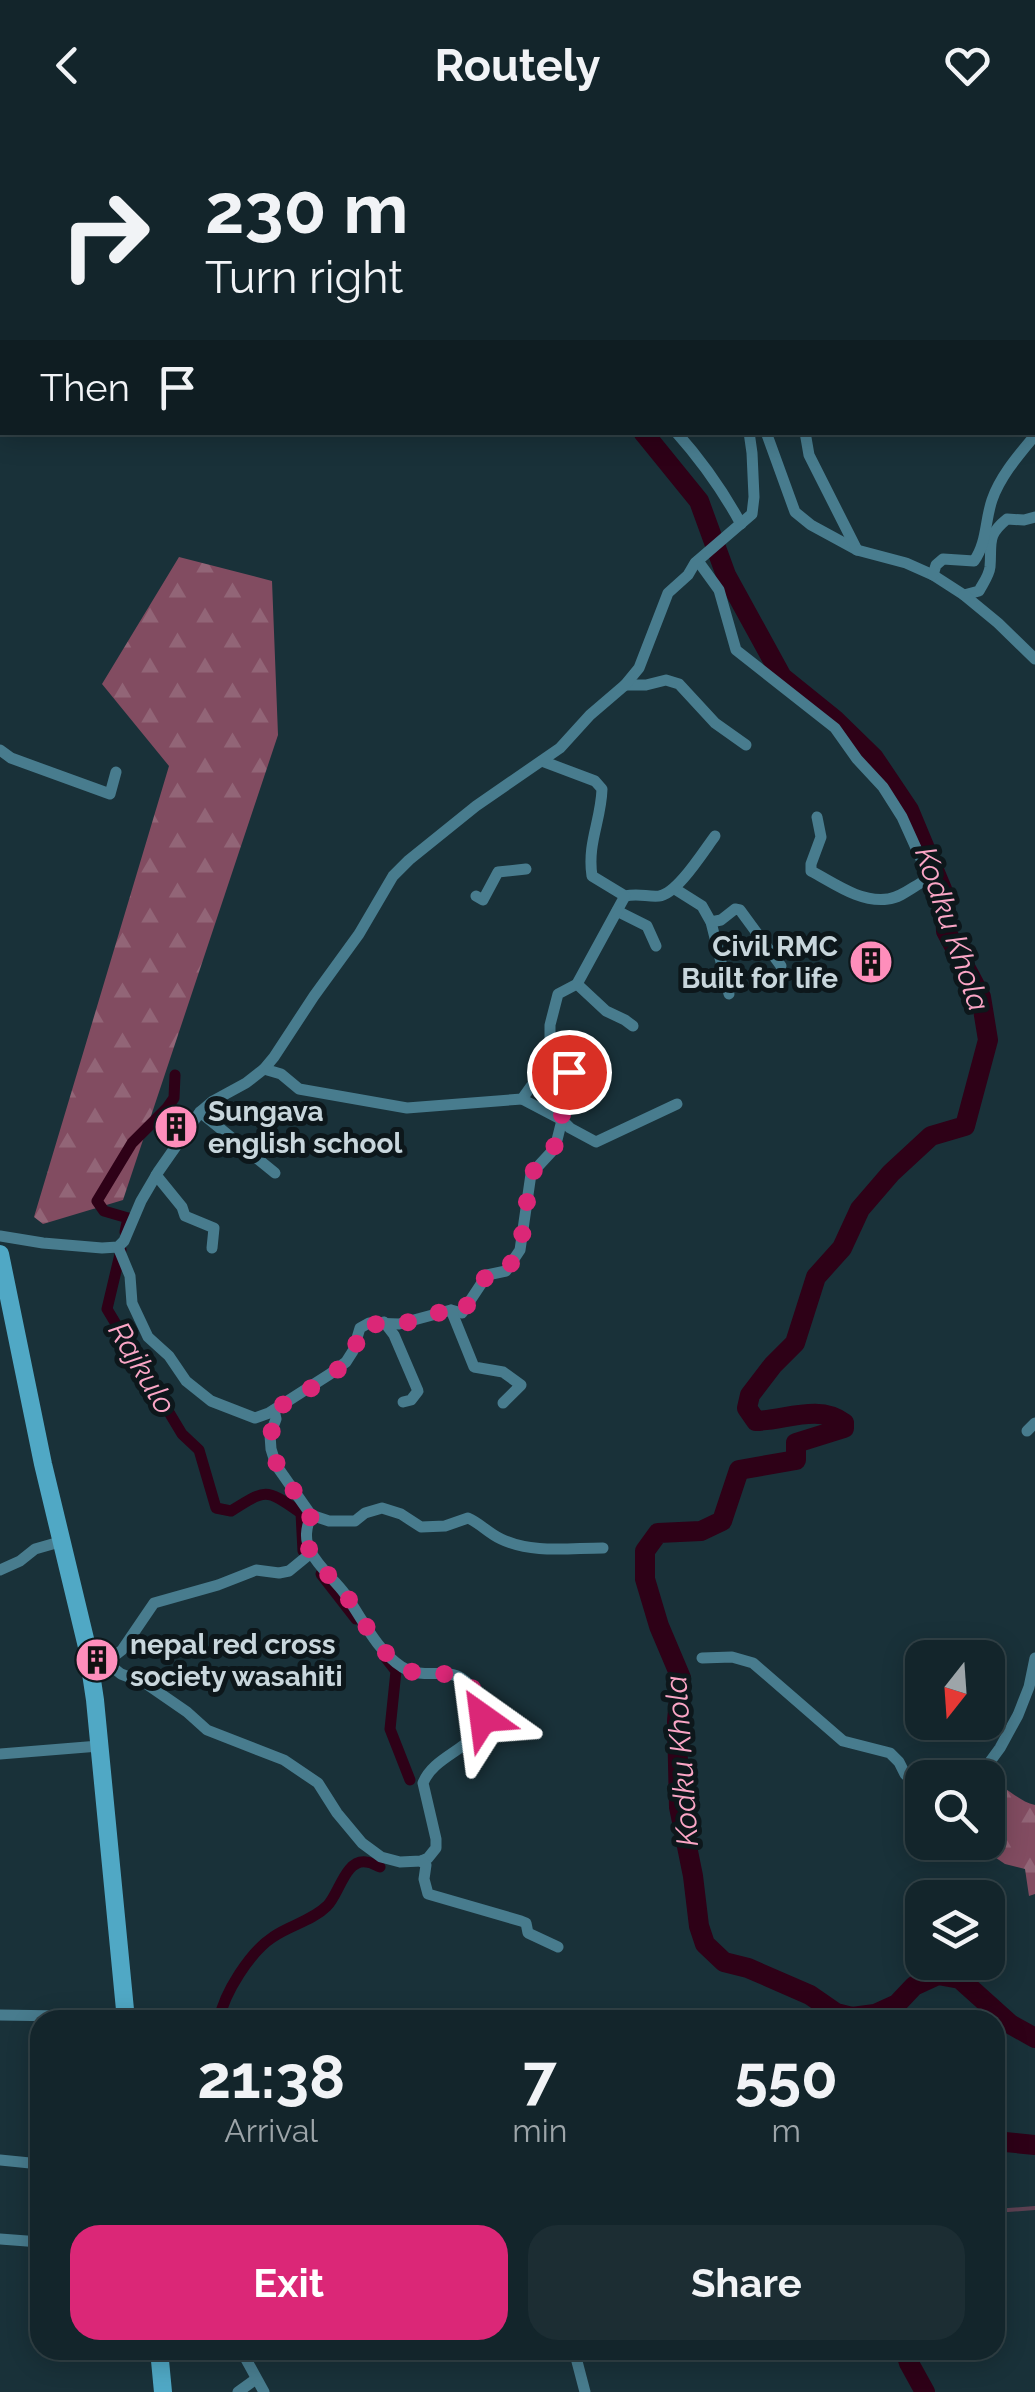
<!DOCTYPE html>
<html lang="en">
<head>
<meta charset="utf-8">
<style>
  body { margin:0; font-family:Raleway,sans-serif; background:#1c2d33; color:#f1f3f6; height:100vh; display:flex; flex-direction:column; font-size:38px; white-space:nowrap }
  * { box-sizing:border-box; margin:0 }
  p { font-size:32px; color:#9da5a9 }
  .icon { flex:none; width:55px; height:55px; fill:none; stroke:currentColor; stroke-width:2; stroke-linecap:round; stroke-linejoin:round }
  .map { position:relative; flex:1; overflow:hidden }
  .side { position:absolute; left:30px; top:1880px; width:975px; height:350px; display:flex; flex-direction:column; background:#13252b; border-radius:30px; box-shadow:0 5px 25px #0003,0 0 0 2px #324247 }
  .side>* { flex:none }
  .hud { position:absolute; left:0px; top:0px; width:1035px; height:305px; box-shadow:0 5px 25px #0003,0 0 0 2px #324247; background:#13252b; color:#f1f3f6; overflow:hidden }
  .needle { width:65px; rotate:197deg }
  .controls { position:absolute; left:905px; top:1510px; display:grid; gap:20px }
  .controls a { display:grid; place-items:center; width:100px; height:100px; border-radius:20px; background:#13252b; box-shadow:0 5px 25px #0003,0 0 0 2px #324247; font-size:50px }
  .pin { position:absolute; display:grid; place-items:center; width:85px; height:85px; color:#fff; margin:-42px; border:5px solid #fff; border-radius:50%; box-shadow:0 2px 10px #0007 }
  .me { position:absolute; width:110px; margin:-55px; rotate:329deg; stroke-linejoin:round; filter:drop-shadow(0 0 8px #0008) }
  .turn { display:flex; align-items:center; gap:35px; height:210px; padding:0 40px; font-size:45px }
  .turn .icon { width:130px; height:130px; stroke-width:2.5 }
  .turn b { display:block; font-size:70px; line-height:85px }
  .then { display:flex; align-items:center; height:95px; padding:0 40px; background:#0003; gap:20px; font-size:38px }
  .eta { display:flex; justify-content:space-evenly; align-items:center; height:170px; text-align:center }
  .eta b { font-size:60px; font-weight:700; line-height:70px }
  .primary-button { display:flex; gap:20px; margin-top:auto; padding:20px 40px }
  .primary-button a { flex:1; height:115px; border-radius:30px; background:#db2777; color:#fff; font-size:40px; font-weight:700; line-height:115px; text-align:center }
  .primary-button a+a { background:#1c2d33; color:#f1f3f6 }
  header { display:flex; justify-content:space-between; align-items:center; height:130px; padding:0 40px; background:#13252b; font-size:45px; font-weight:700 }
  .map>svg:first-child { display:block }
</style>
</head>
<body>
<header><svg class="icon" aria-label="back" viewBox="0 0 24 24"><path d="M15 5l-7 7 7 7"/></svg>Routely<svg class="icon" aria-label="heart" viewBox="0 0 24 24"><path d="M12 20l-8-8c-3-5 5-10 8-4 3-6 11-1 8 4z"/></svg></header>
<div class="map">
<svg width="1035" height="2262" viewBox="0 0 1035 2262">
  <defs>
    <pattern id="forest-firs" width="22" height="20" patternUnits="userSpaceOnUse" patternTransform="scale(2.5)"><rect width="22" height="20" fill="#824c61"/><path d="M5 1l3.5 6h-7zM16 11l3.5 6h-7z" fill="#926577"/></pattern>
  </defs>
  <rect width="100%" height="100%" fill="#193139"/>
  <g fill="url(#forest-firs)">
    <polygon points="179,427 272,451 278,605 123,1070 43,1094 34,1087 169,636 102,554"/>
    <path d="M988,1650C1006,1655 1017,1671 1035,1675V1764L1029,1766L1025,1739L1005,1734L974,1713L988,1712Z"/>
  </g>
  <g fill="none" stroke-linecap="round" stroke-linejoin="round">
    <polyline stroke="#5c4152" stroke-width="4" points="995,2081 1035,2078"/>
    <g stroke="#2e0117" stroke-width="11">
      <polyline points="125,1102 128,1088 104,1081 97,1071 132,1013 167,978 174,968 175,945"/>
      <path d="M121,1120L107,1179L182,1304L199,1320L216,1378L231,1381C267,1358 266,1359 301,1383L303,1421"/>
      <polyline points="321,1444 356,1489"/>
      <polyline points="385,1527 396,1541 390,1599 410,1650"/>
      <path d="M219,1890C224,1863 250,1822 273,1807C290,1795 312,1791 327,1776C339,1765 345,1729 366,1732C371,1732 375,1735 380,1737"/>
    </g>
    <g stroke="#2e0117" stroke-width="20">
      <polyline points="260,0 262,2"/>
      <path d="M643,302L699,371L726,445L782,547L834,589L874,628L909,680L944,764L946,801L981,867L988,910L965,996L931,1006L891,1043L860,1079L842,1118L816,1147L795,1213L773,1235L750,1265L747,1278L756,1291C786,1290 819,1274 844,1293V1298L796,1313V1330L739,1340L722,1391L701,1401L658,1403L645,1421V1449L659,1496L681,1548L677,1591L679,1677L693,1746L699,1796L705,1814L724,1832L748,1838L810,1865L836,1883L852,1887L875,1884L897,1874L914,1856L938,1845L960,1849L1010,1894L1035,1908"/>
      <polyline points="995,2011 1035,2015"/>
      <polyline points="905,2220 909,2233 925,2262"/>
    </g>
    <g stroke="#487c8e" stroke-width="11">
      <polyline points="288,0 289,2"/>
      <polyline points="463,0 467,2"/>
      <polyline points="339,2 341,0"/>
      <polyline points="404,2 405,0"/>
      <polyline points="1032,10 1035,6"/>
      <polyline points="1032,279 1035,291"/>
      <path d="M676,302C701,330 723,361 741,394"/>
      <path d="M766,302L795,382L811,395L857,420L906,433L933,445L964,465L979,461C983,453 989,446 990,437C992,413 986,406 1007,389L1024,390L1035,387"/>
      <polyline points="805,302 809,325 857,420"/>
      <path d="M698,431L719,460L736,520L835,598L857,629L883,657L902,687L921,729L924,751C913,757 900,768 888,769C860,773 834,753 811,741V734L821,707L817,687"/>
      <path d="M933,445L936,435L943,429L974,431C987,413 985,390 992,370C1000,347 1017,327 1032,309L1035,301"/>
      <polyline points="964,465 998,493 1035,529"/>
      <polyline points="625,555 646,555 666,550 679,554 715,593 746,615"/>
      <polyline points="0,620 11,628 110,664 116,642"/>
      <polyline points="675,759 702,776 711,792 729,864"/>
      <polyline points="476,766 483,770 498,742 526,739"/>
      <path d="M625,766C639,763 647,767 659,766C677,764 703,722 715,706"/>
      <polyline points="617,781 647,796 656,816"/>
      <polyline points="711,792 721,790 735,779 740,780 781,836"/>
      <polyline points="577,854 606,881 625,890 633,896"/>
      <path d="M264,939L281,944L299,959L407,978L522,969L550,930V895L558,864L577,854L625,766L592,746C587,713 601,691 602,659L595,651L542,631"/>
      <polyline points="522,969 562,990 570,998 596,1012 677,974"/>
      <polyline points="200,982 275,1043"/>
      <polyline points="156,1045 182,1077 185,1086 214,1098 212,1118"/>
      <polyline points="0,1106 43,1113 102,1118 118,1117 124,1111 141,1071 158,1042 200,982 213,971 246,953 264,939 274,927 314,866 359,804 393,746 409,730 476,676 560,618 590,585 625,555 639,538 668,463 688,445 695,433 752,384 754,367 752,323 749,302"/>
      <polyline points="118,1117 130,1146 132,1173 148,1207 169,1226 186,1251 211,1271 255,1288 269,1283 330,1244 346,1232 353,1221 360,1198 369,1193 399,1194 451,1180 462,1183 487,1145 506,1141 520,1120 531,1044 555,1018 562,990 563,976 568,959 569,942 559,926 550,930"/>
      <polyline points="451,1180 474,1237 503,1242 521,1255 503,1273"/>
      <polyline points="384,1192 394,1205 418,1261 411,1270 403,1272"/>
      <path d="M274,1280L276,1289L270,1305L271,1319L276,1335L311,1385L329,1391H355L365,1383L382,1378L401,1384L421,1397L445,1396L468,1388C480,1393 488,1403 501,1409C532,1424 569,1418 603,1418"/>
      <polyline points="1027,1301 1035,1293"/>
      <polyline points="0,1440 20,1431 35,1419 63,1411"/>
      <path d="M87,1517L121,1544L145,1553L187,1582L207,1600L284,1630L318,1653L337,1683L362,1713L381,1727L400,1732L421,1731L428,1728L436,1718V1709L423,1653C435,1623 479,1619 483,1586C485,1572 472,1555 461,1548C446,1538 423,1550 402,1537C376,1520 362,1488 345,1464C335,1450 319,1438 311,1422C304,1410 306,1398 311,1385"/>
      <polyline points="702,1528 732,1527 753,1533 843,1611 890,1623 899,1632 905,1644 922,1661"/>
      <polyline points="101,1529 113,1527 122,1520 154,1473 218,1455 256,1440 279,1443 289,1441 311,1423"/>
      <polyline points="0,1624 99,1616"/>
      <polyline points="978,1648 1000,1618 1018,1585 1029,1557 1035,1528"/>
      <polyline points="421,1731 426,1735 424,1749 428,1764 521,1791 526,1793 528,1803 558,1817"/>
      <polyline points="0,1885 125,1887"/>
      <polyline points="0,2030 40,2034"/>
      <polyline points="0,2109 40,2112"/>
      <polyline points="241,2220 264,2262"/>
      <polyline points="574,2220 585,2262"/>
      <polyline points="238,2262 256,2249"/>
    </g>
    <g stroke="#50a8c5" stroke-width="18">
      <polyline points="0,1124 43,1334 87,1517 95,1570 126,1890"/>
      <polyline points="159,2220 163,2262"/>
    </g>
  </g>
  <g fill="none" stroke-linecap="round" stroke-linejoin="round">
    <path stroke="#db2777" stroke-width="18" stroke-dasharray="0 32.4" d="M483,1588C483,1572 475,1558 462,1549C448,1539 427,1548 410,1541C381,1529 363,1488 345,1464C335,1450 319,1438 311,1423C304,1410 307,1398 311,1385C298,1364 272,1338 271,1312C270,1300 276,1292 274,1280C296,1266 341,1245 353,1222C357,1215 358,1205 360,1198C374,1191 384,1196 399,1194C421,1191 437,1177 462,1183L487,1145L506,1141L520,1120L531,1044L554,1018L562,990V976L568,959L569,942"/>
  </g>
  <defs>
    <symbol id="building-disc" viewBox="-11 -11 22 22"><circle r="9.5" fill="#fe8ebb" stroke="#0d171b"/><path d="M-4-6H4V6H1V3H-1V6H-4ZM-2.5-4.3h1.7v1.8h-1.7ZM.8-4.3h1.7v1.8H.8ZM-2.5-1h1.7V.8h-1.7ZM.8-1h1.7V.8H.8Z" fill="#111"/></symbol>
  </defs>
  <g fill-rule="evenodd">
    <use href="#building-disc" x="846" y="807" width="50" height="50"/>
    <use href="#building-disc" x="151" y="972" width="50" height="50"/>
    <use href="#building-disc" x="72" y="1505" width="50" height="50"/>
  </g>
  <g text-anchor="middle" stroke-width="10" stroke-linejoin="round" paint-order="stroke">
    <g font-size="28" font-weight="bold" fill="#c8d6dc" stroke="#0d171b" text-anchor="start">
      <text x="838" y="826" text-anchor="end">Civil RMC<tspan x="838" dy="32">Built for life</tspan></text>
      <text x="208" y="991">Sungava<tspan x="208" dy="32">english school</tspan></text>
      <text x="130" y="1524">nepal red cross<tspan x="130" dy="32">society wasahiti</tspan></text>
    </g>
    <g font-size="30" font-style="italic" fill="#fba6c6" stroke="#0d171b">
      <text transform="translate(952 799) rotate(71)" y="10">Kodku Khola</text>
      <text transform="translate(142 1238) rotate(59)" y="10">Rajkulo</text>
      <text transform="translate(682 1631) rotate(-94)" y="10">Kodku Khola</text>
    </g>
  </g>
</svg>
<div class="controls">
<a><svg class="needle" viewBox="-14 -14 28 28"><path d="M0-13l5 13h-10z" fill="#e53935"/><path d="M0 13l5-13h-10z" fill="#9da5a9"/></svg></a>
<a><svg class="icon" aria-label="search" viewBox="0 0 24 24"><circle cx="10" cy="10" r="6"/><path d="M15 15l6 6"/></svg></a>
<a><svg class="icon" aria-label="layers" viewBox="0 0 24 24"><path d="M12 4l9 5-9 5-9-5zM3 14l9 5 9-5"/></svg></a>
</div>
<div class="pin" style="left:569px;top:942px;background:#d93025"><svg class="icon" aria-label="arrive" viewBox="0 0 24 24"><path d="M6 21V4h12l-3 4 3 4H6"/></svg></div>
<svg class="me" style="left:483px;top:1588px" viewBox="-20 -20 40 40"><path d="M0-17L14 15 0 8-14 15z" fill="#db2777" stroke="#fff" stroke-width="4"/></svg>
<div class="hud">
<div class="turn"><svg class="icon" aria-label="right" viewBox="0 0 24 24"><path d="M7 20v-9h11M14 6l5 5-5 5"/></svg><div><b>230 m</b>Turn right</div></div>
<div class="then">Then<svg class="icon" aria-label="arrive" viewBox="0 0 24 24"><path d="M6 21V4h12l-3 4 3 4H6"/></svg></div>
</div>
<section class="side">
<div class="eta">
<div><b>21:38</b><p>Arrival</p></div>
<div><b>7</b><p>min</p></div>
<div><b>550</b><p>m</p></div>
</div>
<div class="primary-button"><a>Exit</a><a>Share</a></div>
</section>
</div>
</body>
</html>
